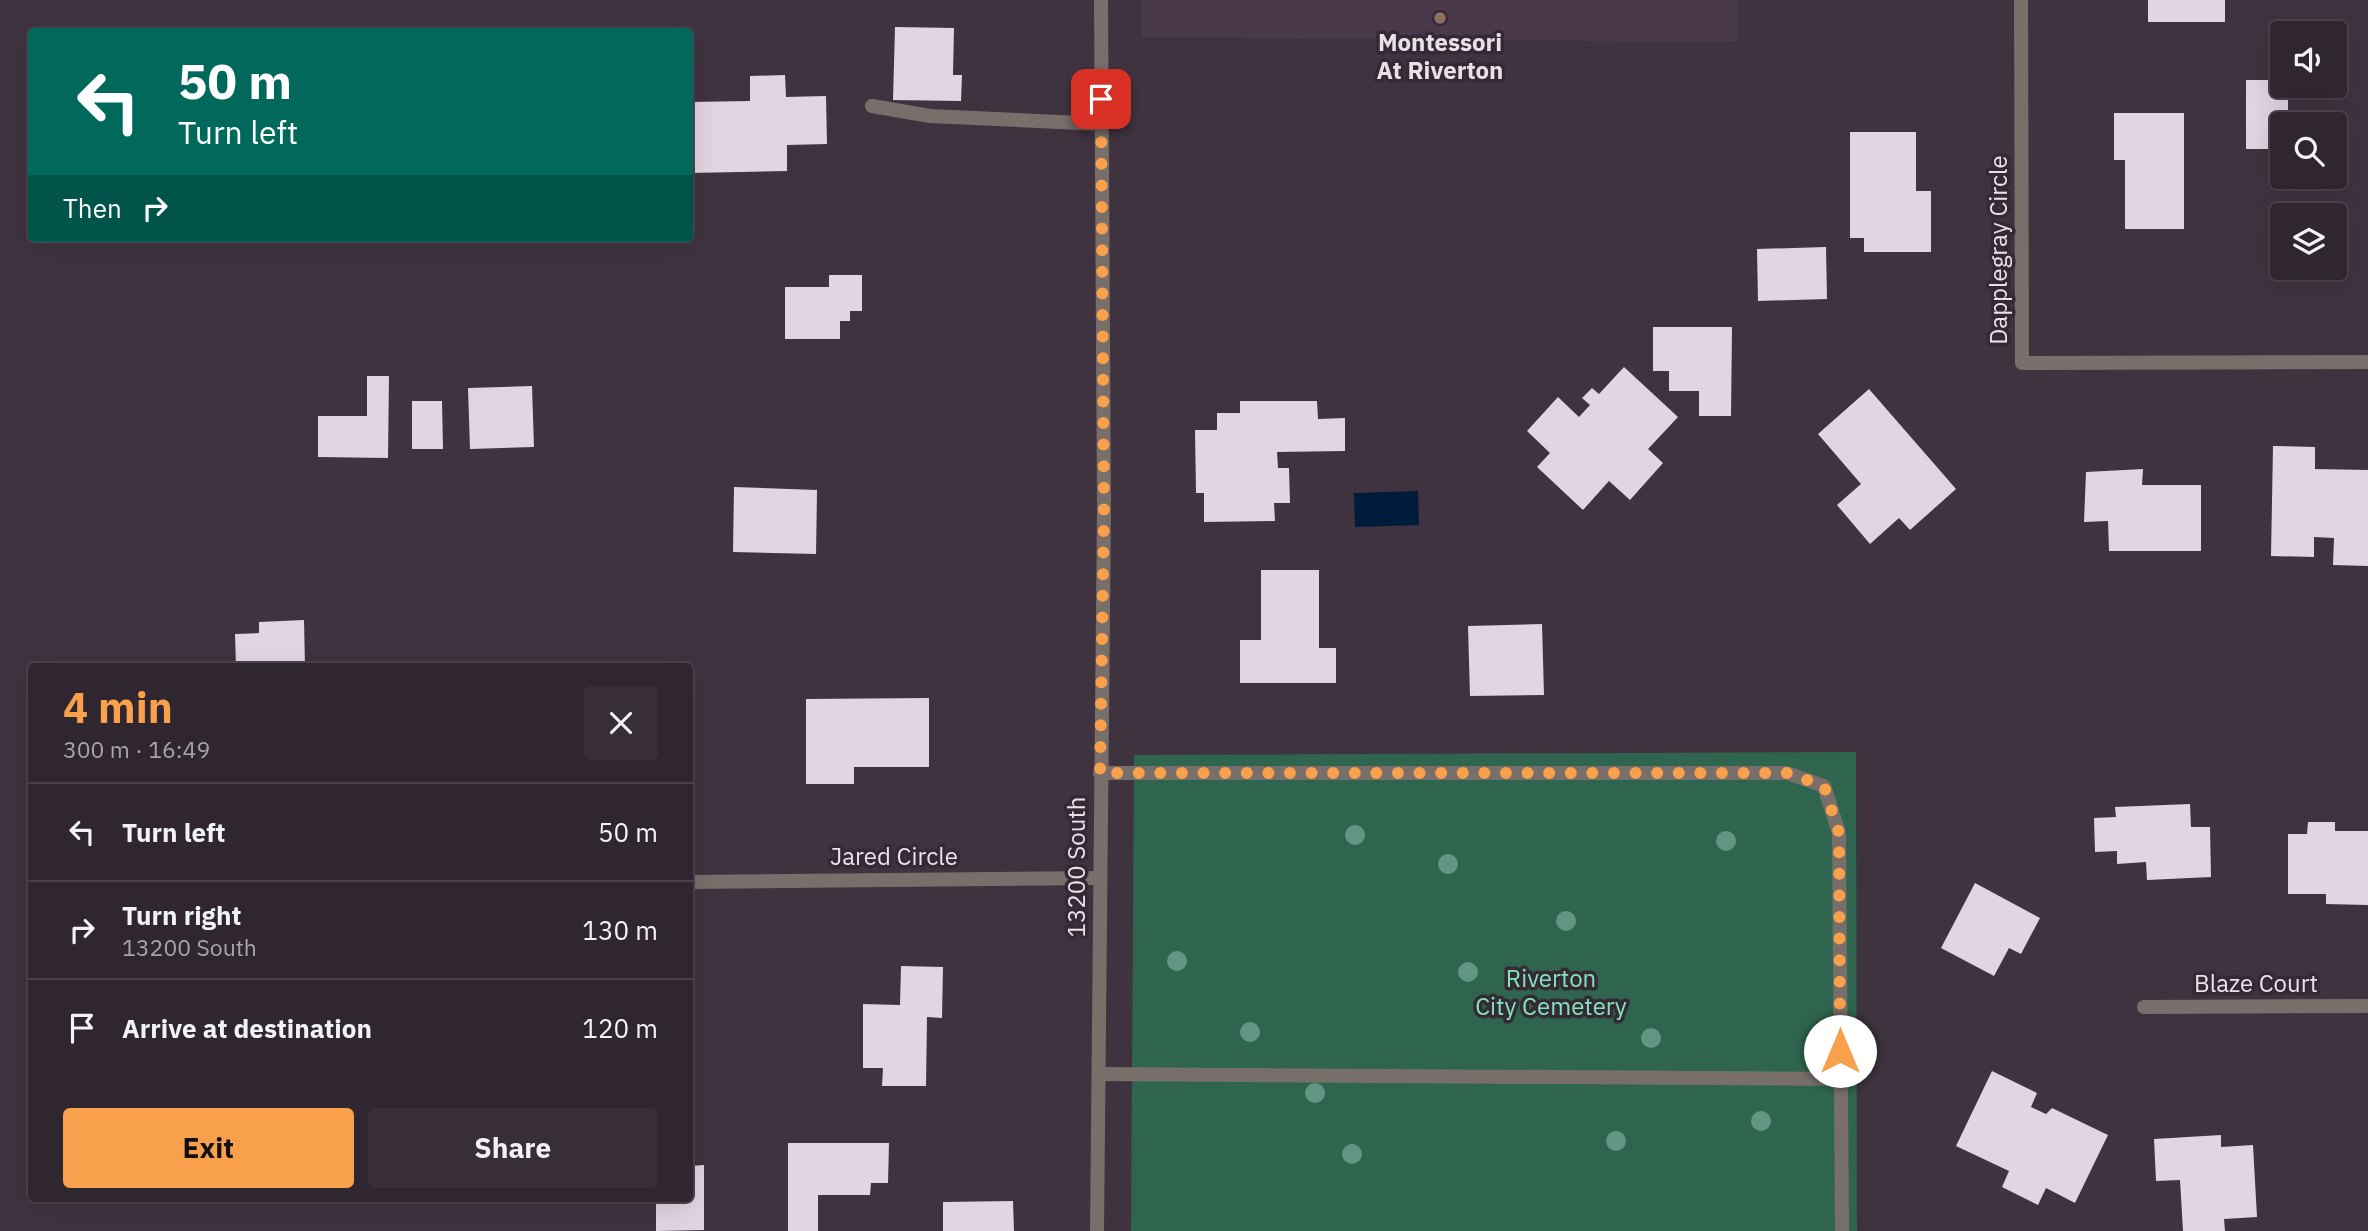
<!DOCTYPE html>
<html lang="en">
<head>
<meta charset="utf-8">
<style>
  body { margin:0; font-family:"IBM Plex Sans",sans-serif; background:#372e37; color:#f1f3f6; height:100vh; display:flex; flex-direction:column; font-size:26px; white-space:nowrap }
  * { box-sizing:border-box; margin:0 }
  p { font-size:23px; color:#a7a5aa }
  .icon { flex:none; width:38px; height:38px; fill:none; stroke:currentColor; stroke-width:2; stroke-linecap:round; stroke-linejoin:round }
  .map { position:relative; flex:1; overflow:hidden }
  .panel { position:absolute; left:28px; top:663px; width:665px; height:539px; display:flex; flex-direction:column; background:#2f262f; border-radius:7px; box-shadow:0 7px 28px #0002,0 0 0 2px #4a434b }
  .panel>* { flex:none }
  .banner { position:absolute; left:28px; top:28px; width:665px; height:214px; border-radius:7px; box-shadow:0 7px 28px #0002,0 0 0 2px #4a434b; background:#00695c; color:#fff; overflow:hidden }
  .buttons { position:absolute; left:2270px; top:21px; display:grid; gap:14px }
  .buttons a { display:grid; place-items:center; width:77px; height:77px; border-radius:7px; background:#2f262f; box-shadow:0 7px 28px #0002,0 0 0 2px #4a434b; font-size:35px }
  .pin { position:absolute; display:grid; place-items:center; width:60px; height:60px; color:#fff; margin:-30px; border-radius:14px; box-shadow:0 4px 10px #0006 }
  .me { position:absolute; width:77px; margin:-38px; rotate:0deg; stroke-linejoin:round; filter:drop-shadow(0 0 5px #0008) }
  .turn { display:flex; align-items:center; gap:24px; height:147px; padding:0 35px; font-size:32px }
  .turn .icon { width:91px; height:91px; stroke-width:2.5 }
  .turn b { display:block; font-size:49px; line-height:60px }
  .then { display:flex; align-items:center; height:66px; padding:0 35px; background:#0003; gap:14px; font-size:26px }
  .round { display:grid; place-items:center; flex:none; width:74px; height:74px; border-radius:7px; background:#372e37 }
  .headline { display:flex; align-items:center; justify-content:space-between; height:119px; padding:0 35px }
  h1 { font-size:42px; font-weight:800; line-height:52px; color:#f9a04c }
  .cta { display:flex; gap:14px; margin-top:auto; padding:14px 35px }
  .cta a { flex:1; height:80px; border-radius:7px; background:#f9a04c; color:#111; font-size:28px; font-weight:800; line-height:80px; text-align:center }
  .cta a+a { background:#372e37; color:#f1f3f6 }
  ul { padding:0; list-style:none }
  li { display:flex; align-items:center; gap:21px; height:98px; padding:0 35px; border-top:2px solid #4a434b }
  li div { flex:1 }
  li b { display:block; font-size:26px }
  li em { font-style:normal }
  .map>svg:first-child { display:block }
</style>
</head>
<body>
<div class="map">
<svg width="2368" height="1231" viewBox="0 0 2368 1231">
  <rect width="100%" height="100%" fill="#3f333f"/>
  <polygon fill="#4a394a" points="1141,0 1738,0 1738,42 1142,37"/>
  <polygon fill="#2f654f" points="1856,752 1857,1231 1131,1231 1134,755"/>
  <polygon fill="#011c3a" points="1418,491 1419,525 1355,527 1354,493"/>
  <g fill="#e3d4e3">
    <rect x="2148" y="0" width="77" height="22"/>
    <polygon points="895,27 954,28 953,75 962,75 961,101 893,100"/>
    <polygon points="785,75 786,97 826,96 827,144 787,145 787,171 690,173 690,102 750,101 750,76"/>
    <polygon points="2246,80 2282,80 2282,86 2288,86 2288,124 2282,124 2282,149 2246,149"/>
    <polygon points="2114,113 2184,113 2184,229 2125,229 2125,160 2114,160"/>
    <polygon points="1850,132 1916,132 1916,191 1931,191 1931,252 1864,252 1864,238 1850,238"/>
    <polygon points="1826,247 1827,299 1758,301 1757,249"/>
    <polygon points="829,275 862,275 862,311 850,311 850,321 840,321 840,339 785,339 785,287 829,287"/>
    <polygon points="1653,327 1732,327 1731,416 1699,416 1699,391 1669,391 1669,371 1653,371"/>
    <polygon points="1624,367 1678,417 1648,449 1663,463 1630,500 1609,481 1583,510 1537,467 1550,453 1527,431 1558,397 1579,417 1590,405 1582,398 1592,388 1599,394"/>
    <polygon points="367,376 389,376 388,458 318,457 318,416 367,416"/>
    <polygon points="532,386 534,447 470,449 468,388"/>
    <polygon points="1869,389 1956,489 1910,530 1899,518 1870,544 1837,505 1861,484 1818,434"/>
    <polygon points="412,401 442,401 443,449 412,449"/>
    <polygon points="1240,401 1317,401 1318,419 1345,418 1345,451 1277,452 1278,468 1289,468 1290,503 1274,503 1275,521 1204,522 1204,493 1196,493 1195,430 1217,430 1217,413 1240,413"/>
    <polygon points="2273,446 2315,447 2315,469 2368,470 2368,566 2333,565 2334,538 2314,537 2314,557 2271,556"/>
    <polygon points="2143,469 2142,485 2201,485 2201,551 2109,551 2108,521 2084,522 2086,472"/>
    <polygon points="734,487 817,490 816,554 733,552"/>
    <polygon points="1261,570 1319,570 1319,648 1336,648 1336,683 1240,683 1240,640 1261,640"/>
    <polygon points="304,620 305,667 236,667 235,634 259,633 259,622"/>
    <polygon points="1542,624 1544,695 1470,696 1468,626"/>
    <polygon points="929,698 929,767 854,767 854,784 806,784 806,699"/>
    <polygon points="2190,804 2191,827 2210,827 2211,877 2147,880 2146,862 2117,864 2117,851 2095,852 2094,818 2116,817 2115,807"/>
    <polygon points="2308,822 2335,822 2335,831 2368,831 2368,905 2326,904 2326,894 2288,894 2288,834 2307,834"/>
    <polygon points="1975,883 2040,918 2021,954 2009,948 1994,976 1941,948"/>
    <polygon points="901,966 943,967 942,1018 927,1017 926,1086 882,1086 883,1068 863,1068 863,1004 900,1005"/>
    <polygon points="1992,1071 2037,1093 2031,1107 2046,1114 2052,1108 2108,1135 2075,1203 2046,1188 2038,1205 2002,1187 2009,1171 1956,1146"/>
    <polygon points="2221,1135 2221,1147 2253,1145 2257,1217 2224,1219 2225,1231 2183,1231 2180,1180 2156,1181 2154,1139"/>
    <polygon points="788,1143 889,1143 888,1183 871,1183 870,1195 818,1195 818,1231 788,1231"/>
    <polygon points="704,1165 704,1230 656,1231 656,1199 690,1199 690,1166"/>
    <polygon points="1013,1201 1014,1231 943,1231 943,1202"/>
  </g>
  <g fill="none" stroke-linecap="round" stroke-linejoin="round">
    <g stroke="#786f6b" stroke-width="14">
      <polyline points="872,106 930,116 1102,124"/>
      <polyline points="1100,773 1787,773 1824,786 1839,833 1842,1231"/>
      <polyline points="1099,1074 1841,1079"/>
    </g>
    <g stroke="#786f6b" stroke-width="14">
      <polyline points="2021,0 2022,363 2368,362"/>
      <polyline points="690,882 1100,878"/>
      <polyline points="2144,1007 2368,1006"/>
    </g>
    <polyline stroke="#786f6b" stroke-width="14" points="1097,1231 1104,508 1101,0"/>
  </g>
  <g fill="#639583">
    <circle cx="1355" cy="835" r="10"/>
    <circle cx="1726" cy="841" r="10"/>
    <circle cx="1448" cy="864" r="10"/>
    <circle cx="1566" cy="921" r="10"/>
    <circle cx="1177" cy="961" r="10"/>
    <circle cx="1468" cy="972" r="10"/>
    <circle cx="1250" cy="1032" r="10"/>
    <circle cx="1651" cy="1038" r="10"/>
    <circle cx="1315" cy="1093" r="10"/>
    <circle cx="1761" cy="1121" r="10"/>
    <circle cx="1616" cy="1141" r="10"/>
    <circle cx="1352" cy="1154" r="10"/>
  </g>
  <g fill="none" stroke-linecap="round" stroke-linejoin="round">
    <polyline stroke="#f9a04c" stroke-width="12" stroke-dasharray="0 21.6" points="1101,99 1104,508 1100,773 1787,773 1824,786 1839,833 1840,1051"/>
  </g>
  <circle fill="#8d6e63" stroke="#352935" stroke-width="2.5" cx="1440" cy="18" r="7"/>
  <g text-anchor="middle" stroke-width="7" stroke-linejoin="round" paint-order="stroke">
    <g font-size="24" font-weight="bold" fill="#e8e1e8" stroke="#352935">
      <text x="1440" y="51">Montessori<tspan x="1440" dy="28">At Riverton</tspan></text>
    </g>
    <g font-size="24" fill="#e8e1e8" stroke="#352935">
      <text transform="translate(1999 250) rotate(-90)" y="8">Dapplegray Circle</text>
      <text x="894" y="865">Jared Circle</text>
      <text transform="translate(1077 867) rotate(-90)" y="8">13200 South</text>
      <text x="2256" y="992">Blaze Court</text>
    </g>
    <g font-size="24" fill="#80e5ba" stroke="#352935">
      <text x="1551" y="987">Riverton<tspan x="1551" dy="28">City Cemetery</tspan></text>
    </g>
  </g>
</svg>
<div class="buttons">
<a><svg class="icon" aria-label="sound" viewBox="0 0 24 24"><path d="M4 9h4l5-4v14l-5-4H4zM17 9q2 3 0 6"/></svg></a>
<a><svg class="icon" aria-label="search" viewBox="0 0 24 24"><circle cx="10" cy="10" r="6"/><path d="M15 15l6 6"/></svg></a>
<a><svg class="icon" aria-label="layers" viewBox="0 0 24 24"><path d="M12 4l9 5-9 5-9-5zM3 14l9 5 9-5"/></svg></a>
</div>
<div class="pin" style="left:1101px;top:99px;background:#d93025"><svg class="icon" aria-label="arrive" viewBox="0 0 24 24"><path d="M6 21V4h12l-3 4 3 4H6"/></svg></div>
<svg class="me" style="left:1840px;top:1051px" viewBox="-20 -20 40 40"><circle r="19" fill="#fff"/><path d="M0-13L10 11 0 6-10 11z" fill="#f9a04c"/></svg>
<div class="banner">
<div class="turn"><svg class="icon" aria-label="left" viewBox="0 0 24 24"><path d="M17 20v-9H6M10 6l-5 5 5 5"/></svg><div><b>50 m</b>Turn left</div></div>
<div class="then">Then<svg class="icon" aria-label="right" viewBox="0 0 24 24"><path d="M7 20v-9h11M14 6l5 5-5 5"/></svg></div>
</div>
<section class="panel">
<div class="headline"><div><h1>4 min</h1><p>300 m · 16:49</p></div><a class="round"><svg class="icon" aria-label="close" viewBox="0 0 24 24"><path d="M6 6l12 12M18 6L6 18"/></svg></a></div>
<ul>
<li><svg class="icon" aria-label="left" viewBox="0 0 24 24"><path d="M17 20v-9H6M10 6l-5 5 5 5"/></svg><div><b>Turn left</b></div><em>50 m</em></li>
<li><svg class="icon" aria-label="right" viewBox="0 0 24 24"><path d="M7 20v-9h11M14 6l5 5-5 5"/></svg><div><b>Turn right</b><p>13200 South</p></div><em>130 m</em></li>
<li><svg class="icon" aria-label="arrive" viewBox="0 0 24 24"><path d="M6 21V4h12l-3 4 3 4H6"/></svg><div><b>Arrive at destination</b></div><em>120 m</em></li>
</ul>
<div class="cta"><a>Exit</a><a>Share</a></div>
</section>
</div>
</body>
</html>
